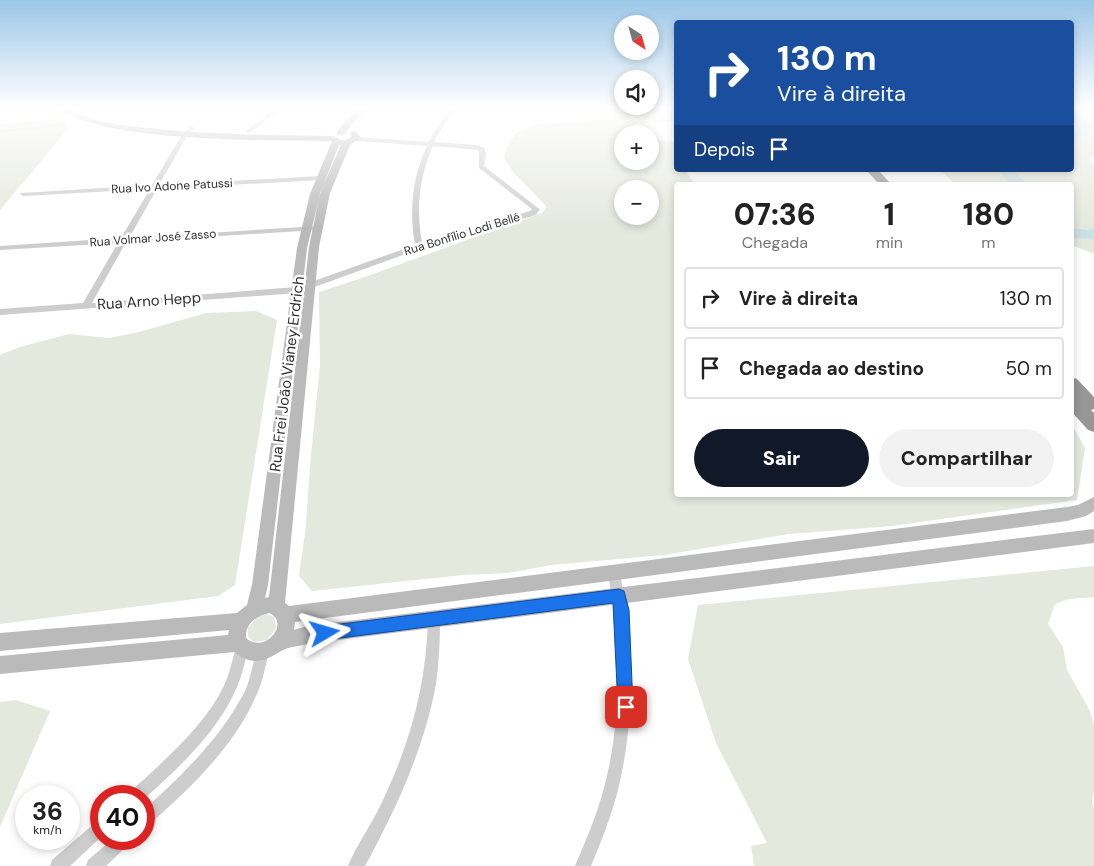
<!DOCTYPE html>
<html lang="pt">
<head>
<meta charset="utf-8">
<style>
  body { margin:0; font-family:"DM Sans",sans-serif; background:#f2f2f2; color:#222; height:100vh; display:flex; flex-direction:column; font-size:19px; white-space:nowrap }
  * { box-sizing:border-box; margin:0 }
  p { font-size:16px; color:#767676 }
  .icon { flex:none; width:28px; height:28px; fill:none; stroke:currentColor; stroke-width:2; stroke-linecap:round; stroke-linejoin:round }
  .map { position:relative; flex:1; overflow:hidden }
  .drawer { position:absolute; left:674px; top:182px; width:400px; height:315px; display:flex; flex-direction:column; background:#fff; border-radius:5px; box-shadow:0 2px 8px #0003 }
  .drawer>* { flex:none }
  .hud { position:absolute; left:674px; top:20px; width:400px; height:152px; border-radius:5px; box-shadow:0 2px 8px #0003; background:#1a4fa0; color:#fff; overflow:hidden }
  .needle { width:32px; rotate:144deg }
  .buttons { position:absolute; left:614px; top:15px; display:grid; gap:10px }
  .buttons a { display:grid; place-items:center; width:45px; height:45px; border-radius:50%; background:#fff; box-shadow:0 2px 8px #0003; font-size:25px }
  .speed { position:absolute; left:15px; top:785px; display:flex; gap:10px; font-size:25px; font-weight:700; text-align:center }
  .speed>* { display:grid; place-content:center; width:65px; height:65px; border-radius:50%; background:#fff; box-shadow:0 2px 8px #0003; line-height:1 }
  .speed small { font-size:12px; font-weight:400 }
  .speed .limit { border:8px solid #d22; background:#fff; color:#111 }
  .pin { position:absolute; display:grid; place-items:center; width:42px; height:42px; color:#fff; margin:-21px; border-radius:10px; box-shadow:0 2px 8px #0006 }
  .me { position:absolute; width:55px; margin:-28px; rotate:83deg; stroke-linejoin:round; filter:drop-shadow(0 0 4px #0008) }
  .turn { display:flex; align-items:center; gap:18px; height:105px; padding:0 20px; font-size:22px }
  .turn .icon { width:65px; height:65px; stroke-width:2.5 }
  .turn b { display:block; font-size:35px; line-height:42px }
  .then { display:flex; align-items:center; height:48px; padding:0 20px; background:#0003; gap:10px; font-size:19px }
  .eta { display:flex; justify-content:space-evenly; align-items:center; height:85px; text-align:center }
  .eta b { font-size:30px; font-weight:800; line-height:35px }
  .cta { display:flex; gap:10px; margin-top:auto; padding:10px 20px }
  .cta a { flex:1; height:58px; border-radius:30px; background:#111827; color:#fff; font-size:20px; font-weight:800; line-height:58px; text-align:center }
  .cta a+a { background:#f2f2f2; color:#222 }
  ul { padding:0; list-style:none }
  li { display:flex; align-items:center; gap:15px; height:62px; margin:0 10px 8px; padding:0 10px; border:2px solid #e0e0e0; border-radius:5px }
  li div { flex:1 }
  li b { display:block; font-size:19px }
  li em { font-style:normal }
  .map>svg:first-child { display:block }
</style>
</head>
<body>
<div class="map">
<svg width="1094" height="866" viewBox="0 0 1094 866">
  <rect width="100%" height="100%" fill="#fff"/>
  <g fill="#e5e8dd" fill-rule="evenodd">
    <polygon points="1071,108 1094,110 1094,155 1090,159 1094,166 1094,254 1071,245 1071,185 956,185 940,170 1071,170"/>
    <path d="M639,110C649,114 661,115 670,121L636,124L633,128L643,134H622V161H650V137L667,142L676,141V170H685L695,185H676V495H1071V423L1085,448L1077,500L892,526L789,534L664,555L551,565L508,573L463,575L312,591L299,576L306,526L310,465L320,366L319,292L359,279L542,213L547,207L514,173L504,158C510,117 551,125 582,122C601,120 620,115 639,110ZM622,189H650V216H622Z"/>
    <polygon points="60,118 68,129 0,210 0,125"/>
    <polygon points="256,311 277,320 235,585 218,596 0,624 0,355 20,347 69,334 109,338 139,332 206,313"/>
    <polygon points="1094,566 1094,597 1069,599 1055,604 1048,624 1063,647 1067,670 1090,711 1094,725 1094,791 1092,801 1094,810 1094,866 754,866 751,846 767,843 716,743 688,659 698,605"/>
    <polygon points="266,614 274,617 276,628 267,640 254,642 248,637 248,628 257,617"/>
    <polygon points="16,700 50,711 0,827 0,702"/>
  </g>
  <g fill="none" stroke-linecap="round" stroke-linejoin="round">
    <polyline stroke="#c9e0e5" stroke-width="2.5" points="0,131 39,128 64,122"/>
    <g fill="#c9e0e5" fill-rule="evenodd">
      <polygon points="1071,108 1076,108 1092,126 1086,136 1071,137 1071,129 1077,129 1078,126 1071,119"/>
      <polygon points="997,170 1013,170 1028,185 1011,185"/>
      <polygon points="1071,228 1088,230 1094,228 1094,239 1071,238"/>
    </g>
    <g fill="#cdcdcd" fill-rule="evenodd">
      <polygon points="276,108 283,108 251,132 247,132 247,130"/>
      <path d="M451,108H457L445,123L434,142L477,145L484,148L486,153L484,166L538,208L540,209L536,215L422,248L298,293L0,315V309L83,303L118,243L0,250V246L121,238L150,189L23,196L20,194L21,193L152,185L183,133L191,126L194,128L188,134L159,185L321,176L324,178L321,180L157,189L129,238L317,226L321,228L317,230L126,242L92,303L297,287L415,245C409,210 412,178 427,146L356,141L353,139L356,137L428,142L440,123ZM433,146L479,150V168L532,209L530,211L422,243C416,209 419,177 433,146Z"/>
      <path d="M614,567L618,569L620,573C633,648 636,719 617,794C610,819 601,842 591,866H575C585,843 595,819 602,795C623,722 620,647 608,573L610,569Z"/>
      <path d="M434,613L438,615L440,619C440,641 439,663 436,684C424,749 396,809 365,866H348C357,844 372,824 382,802C411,741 426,686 428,619L430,615Z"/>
      <path d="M242,643L247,644C249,651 245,659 244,666C230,721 184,763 144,799V796H129L131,791C163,762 209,722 226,681C231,669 233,656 237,644Z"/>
      <path d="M263,646L268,647L269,652C265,667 263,682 256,696C234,747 190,788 149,825L144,827V810C182,775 221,738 245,691C251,678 253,661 258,647Z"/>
      <polygon points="101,819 101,837 70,866 50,866 52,860 96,822"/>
      <polygon points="113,839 132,839 129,844 106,866 86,866 88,860"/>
    </g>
    <g fill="#bababa" fill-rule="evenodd">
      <path d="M59,108C70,108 75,112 84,116C104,124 128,126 148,128C210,135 272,135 333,136C341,139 342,144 352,136L350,133L354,131L361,137L350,145L330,193L319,247L285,603L289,606L1067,507L1078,505L1094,497V511L1086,516L1067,521L295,622L294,630L307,626L1094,529V543L307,644C299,646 288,647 281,651C264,662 251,666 235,652L0,674V656L228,635L229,630L0,651V633L237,613L247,605L252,585L297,248L310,194L332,141C275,140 100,143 59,108ZM339,145H341L320,193L309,247L269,597L265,598L268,585L307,248L320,194ZM269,613C291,622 265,655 246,638C245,624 256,616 269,613Z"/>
      <polygon points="358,108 366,108 343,135 337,135 337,131"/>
    </g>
    <g fill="#979797" fill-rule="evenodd">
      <polygon points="866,170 878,170 892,185 880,185"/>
      <polygon points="1071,377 1077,379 1094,397 1094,409 1091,410 1094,413 1094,432 1088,430 1071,411"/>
    </g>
  </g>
  <linearGradient id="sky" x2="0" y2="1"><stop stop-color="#9bc6e7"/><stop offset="0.47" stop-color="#fff"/><stop offset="1" stop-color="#fff" stop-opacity="0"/></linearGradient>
  <rect width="1094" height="229" fill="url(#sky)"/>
  <polygon fill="#1a73e8" stroke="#114b97" points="619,589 624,591 629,610 633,707 631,712 626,714 620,712 618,707 613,603 325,640 320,638 318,633 320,628 325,626"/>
  <g text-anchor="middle" stroke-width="5" stroke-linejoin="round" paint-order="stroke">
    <g font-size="12" fill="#303030" stroke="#fff">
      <text transform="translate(172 186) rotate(-3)" y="4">Rua Ivo Adone Patussi</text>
      <text transform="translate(462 234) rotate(-17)" y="4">Rua Bonfílio Lodi Bellé</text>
      <text transform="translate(153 238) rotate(-4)" y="4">Rua Volmar José Zasso</text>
    </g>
    <g font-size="15" fill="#303030" stroke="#fff">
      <text transform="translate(149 301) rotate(-4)" y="5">Rua Arno Hepp</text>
      <text transform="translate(287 374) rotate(-83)" y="5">Rua Frei João Vianey Erdrich</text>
    </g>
  </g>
</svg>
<div class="buttons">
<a><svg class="needle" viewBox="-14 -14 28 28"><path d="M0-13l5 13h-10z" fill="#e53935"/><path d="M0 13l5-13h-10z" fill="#767676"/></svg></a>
<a><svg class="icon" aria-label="sound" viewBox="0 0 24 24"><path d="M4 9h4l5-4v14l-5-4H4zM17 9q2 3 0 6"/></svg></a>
<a>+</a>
<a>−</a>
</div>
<div class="speed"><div>36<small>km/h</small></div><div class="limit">40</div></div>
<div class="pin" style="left:626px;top:707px;background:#d93025"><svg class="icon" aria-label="arrive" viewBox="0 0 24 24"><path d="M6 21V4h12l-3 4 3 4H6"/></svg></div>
<svg class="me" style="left:325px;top:633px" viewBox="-20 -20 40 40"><path d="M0-17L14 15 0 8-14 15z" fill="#1a73e8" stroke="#fff" stroke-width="4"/></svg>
<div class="hud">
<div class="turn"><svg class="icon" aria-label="right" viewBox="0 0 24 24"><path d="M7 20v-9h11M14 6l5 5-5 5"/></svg><div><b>130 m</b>Vire à direita</div></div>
<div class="then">Depois<svg class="icon" aria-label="arrive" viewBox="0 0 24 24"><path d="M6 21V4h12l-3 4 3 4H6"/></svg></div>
</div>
<section class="drawer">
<div class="eta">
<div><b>07:36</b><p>Chegada</p></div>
<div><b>1</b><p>min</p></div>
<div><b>180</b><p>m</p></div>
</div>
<ul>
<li><svg class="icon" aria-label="right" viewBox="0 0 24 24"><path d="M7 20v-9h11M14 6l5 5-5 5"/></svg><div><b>Vire à direita</b></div><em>130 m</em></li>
<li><svg class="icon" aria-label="arrive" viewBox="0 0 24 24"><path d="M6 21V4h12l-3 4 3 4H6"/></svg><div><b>Chegada ao destino</b></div><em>50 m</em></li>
</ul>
<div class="cta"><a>Sair</a><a>Compartilhar</a></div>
</section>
</div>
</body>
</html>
